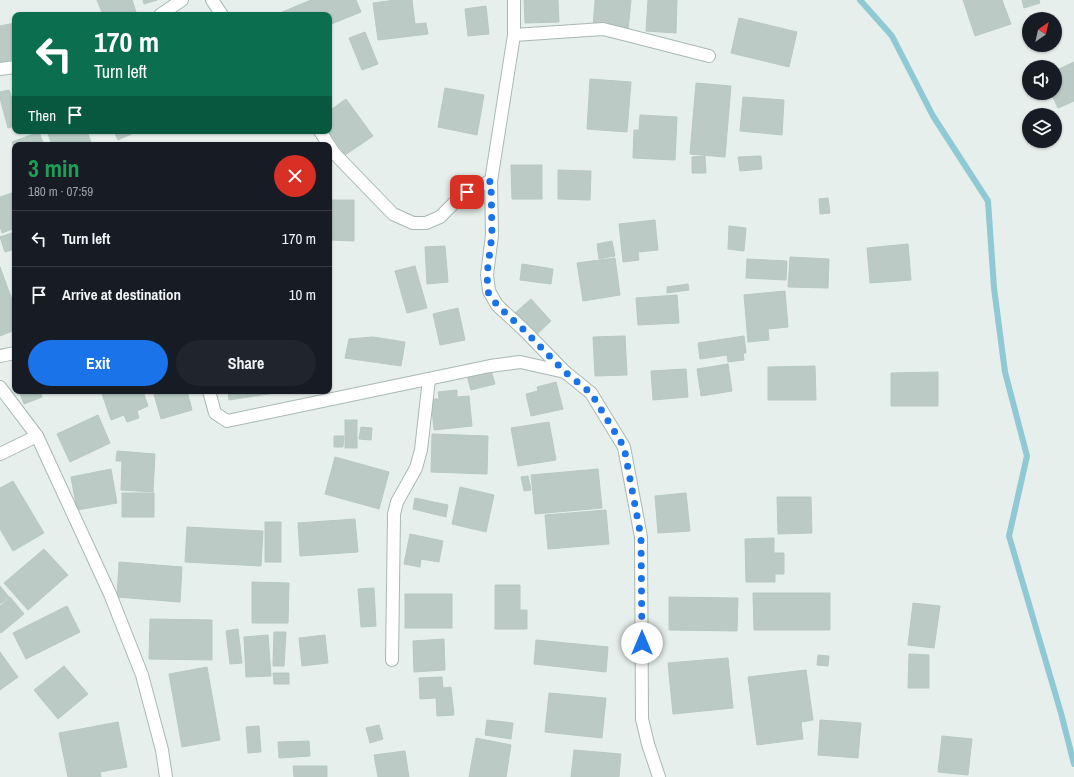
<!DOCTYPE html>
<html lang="en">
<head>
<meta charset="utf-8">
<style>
  body { margin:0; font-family:"Archivo Narrow",sans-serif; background:#20242c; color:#f1f3f6; height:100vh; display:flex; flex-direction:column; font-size:15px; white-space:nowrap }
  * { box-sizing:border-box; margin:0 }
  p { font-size:13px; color:#9ea1a6 }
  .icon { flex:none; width:22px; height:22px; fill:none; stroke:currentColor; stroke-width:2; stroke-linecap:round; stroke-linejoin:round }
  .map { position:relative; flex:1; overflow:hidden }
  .side { position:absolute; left:12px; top:142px; width:320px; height:252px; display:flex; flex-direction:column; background:#171b24; border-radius:8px; box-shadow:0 1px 3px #0004 }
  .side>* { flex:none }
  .hud { position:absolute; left:12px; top:12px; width:320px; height:122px; border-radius:8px; box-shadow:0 1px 3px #0004; background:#0b6e4f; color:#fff; overflow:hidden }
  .needle { width:26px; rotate:34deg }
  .buttons { position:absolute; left:1022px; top:12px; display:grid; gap:8px }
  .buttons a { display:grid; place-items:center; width:40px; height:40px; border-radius:50%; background:#171b24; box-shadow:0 1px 3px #0004; font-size:20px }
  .pin { position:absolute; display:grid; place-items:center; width:34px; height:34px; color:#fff; margin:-17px; border-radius:8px; box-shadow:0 2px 6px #0006 }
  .me { position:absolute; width:44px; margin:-22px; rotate:0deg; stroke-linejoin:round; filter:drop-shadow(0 0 3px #0008) }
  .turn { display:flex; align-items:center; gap:14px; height:84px; padding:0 16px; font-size:18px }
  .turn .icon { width:52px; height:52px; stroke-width:2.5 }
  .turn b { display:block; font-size:28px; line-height:34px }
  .then { display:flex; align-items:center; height:38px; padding:0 16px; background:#0003; gap:8px; font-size:15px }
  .round { display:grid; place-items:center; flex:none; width:42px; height:42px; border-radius:21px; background:#20242c }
  .headline { display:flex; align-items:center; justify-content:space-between; height:68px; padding:0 16px }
  h1 { font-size:24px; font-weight:800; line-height:30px; color:#1e9e55 }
  .action { display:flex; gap:8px; margin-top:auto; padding:8px 16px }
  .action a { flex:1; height:46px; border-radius:24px; background:#1a73e8; color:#fff; font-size:16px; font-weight:800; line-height:46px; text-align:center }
  .action a+a { background:#20242c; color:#f1f3f6 }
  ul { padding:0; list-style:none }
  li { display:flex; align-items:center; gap:12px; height:56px; padding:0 16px; border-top:1px solid #363941 }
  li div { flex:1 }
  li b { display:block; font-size:15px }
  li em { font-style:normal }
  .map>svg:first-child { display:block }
</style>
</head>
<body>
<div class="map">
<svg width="1074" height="777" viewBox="0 0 1074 777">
  <rect width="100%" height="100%" fill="#e6efeb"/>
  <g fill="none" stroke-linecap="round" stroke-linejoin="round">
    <polyline stroke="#8ec9d4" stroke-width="6" points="860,0 892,36 933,116 988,201 994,288 1005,372 1027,456 1009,536 1061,713 1074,764"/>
  </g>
  <g fill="#bbcac4" stroke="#b8c9c2">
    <polygon points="97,0 132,0 137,15 103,15"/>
    <polygon points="143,0 157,0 144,4"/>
    <polygon points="311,0 356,0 361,12 329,25 329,15 275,15"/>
    <polygon points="396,0 412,0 415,24 426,23 428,34 378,40 373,3"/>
    <polygon points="524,0 558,0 559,22 525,23"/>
    <polygon points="595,0 631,0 628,31 593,28"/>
    <polygon points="648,0 677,0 676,33 646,31"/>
    <polygon points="963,0 1002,0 1011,24 975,36"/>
    <polygon points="1022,0 1039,0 1040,3 1024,8"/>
    <polygon points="486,6 489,34 468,36 465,9"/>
    <polygon points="739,18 797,32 789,67 731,53"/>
    <polygon points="15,23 15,59 0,62 0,26"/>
    <polygon points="365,32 378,64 362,70 349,38"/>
    <polygon points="1074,62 1074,101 1058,108 1051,93 1055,93 1055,71"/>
    <polygon points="590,79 631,82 627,132 587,129"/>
    <polygon points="696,83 731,86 725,157 690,154"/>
    <polygon points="445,88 484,95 477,135 438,127"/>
    <polygon points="9,90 15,109 15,126 8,128 0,98 0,92"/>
    <polygon points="743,97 784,100 782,135 740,131"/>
    <polygon points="346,99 373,136 345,155 328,131 329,131 329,111"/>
    <polygon points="640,115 677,117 675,160 633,158 634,130 639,130"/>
    <polygon points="47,131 87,131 92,145 52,145"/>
    <polygon points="114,131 138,131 118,140"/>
    <polygon points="39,132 44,145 15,145 15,150 12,142"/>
    <polygon points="705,156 706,173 692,173 692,157"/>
    <polygon points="761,156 762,169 740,171 738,157"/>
    <polygon points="511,165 542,165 542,199 512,199"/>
    <polygon points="558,170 591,171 590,200 558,199"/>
    <polygon points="15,192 15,228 2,233 0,226 0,197"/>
    <polygon points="828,198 830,213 820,214 819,199"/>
    <polygon points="329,200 354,200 354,241 329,240"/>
    <polygon points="655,220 658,250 638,252 639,260 623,262 619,224"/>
    <polygon points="729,226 746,228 744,251 728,249"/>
    <polygon points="15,232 15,249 5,252 0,237"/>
    <polygon points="612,241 615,256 599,259 597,244"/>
    <polygon points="908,244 911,280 870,283 867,248"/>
    <polygon points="445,246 448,282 427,284 425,247"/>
    <polygon points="790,257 829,259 828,288 788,287"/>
    <polygon points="615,258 620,295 583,301 577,263"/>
    <polygon points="747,259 787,261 786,280 746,278"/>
    <polygon points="522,264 553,269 551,284 520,280"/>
    <polygon points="415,266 427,308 407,313 395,271"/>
    <polygon points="0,267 15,308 15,330 0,336"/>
    <polygon points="688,284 689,290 667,293 667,287"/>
    <polygon points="785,291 788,327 768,329 769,340 748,342 744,295"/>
    <polygon points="677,295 679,323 638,325 636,298"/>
    <polygon points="531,299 551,321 536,335 515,313"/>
    <polygon points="458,308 465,340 440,345 433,314"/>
    <polygon points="625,336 627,375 595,376 593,337"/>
    <polygon points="744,336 746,353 743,353 744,360 728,362 727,355 700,359 698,343"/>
    <polygon points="373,337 405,342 401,366 345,358 349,339"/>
    <polygon points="728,364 732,391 701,396 697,369"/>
    <polygon points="815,366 816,400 768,400 768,367"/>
    <polygon points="686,369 688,397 653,400 651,371"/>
    <polygon points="491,370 495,384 471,390 467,376"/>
    <polygon points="938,372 938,406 891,406 891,373"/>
    <polygon points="556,382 563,409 531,416 526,394 538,391 537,387"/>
    <polygon points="457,390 457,397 469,396 472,426 434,430 431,399 439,399 438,392"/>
    <polygon points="19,391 40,391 42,397 24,404"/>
    <polygon points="101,391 143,391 148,406 137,411 139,418 127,422 124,415 111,420"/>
    <polygon points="153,391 187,391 192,410 161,419"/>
    <polygon points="228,391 288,391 229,400"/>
    <polygon points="98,415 110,443 70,462 57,434"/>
    <rect x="345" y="420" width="12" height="28"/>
    <polygon points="549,422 556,460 518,466 511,428"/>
    <polygon points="361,427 372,428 371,440 359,439"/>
    <polygon points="432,434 488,436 487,474 431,472"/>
    <polygon points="334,436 344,436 343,447 334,447"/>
    <polygon points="117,451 155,454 153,492 121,490 122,461 116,461"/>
    <polygon points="335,457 389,472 379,509 325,494"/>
    <polygon points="111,469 117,503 77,510 71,477"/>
    <polygon points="598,469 602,508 535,514 531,475"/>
    <polygon points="528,476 531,490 524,491 521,477"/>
    <polygon points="13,481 44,533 13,551 0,529 0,488"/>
    <polygon points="460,487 494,495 486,532 452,524"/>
    <rect x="122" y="493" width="32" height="24"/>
    <polygon points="686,493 690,531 658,533 655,496"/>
    <polygon points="777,497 811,497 812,533 778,534"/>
    <polygon points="415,498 448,505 446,517 413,509"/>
    <polygon points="606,510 609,544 548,549 545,515"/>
    <polygon points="355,519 358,552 300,556 298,523"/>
    <rect x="265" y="522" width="16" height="40"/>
    <polygon points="187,527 263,531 261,566 185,562"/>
    <polygon points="410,534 443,541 439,562 421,559 420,567 404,564"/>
    <polygon points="774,538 774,553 784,553 784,574 775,574 775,582 746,582 745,539"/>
    <polygon points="44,549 68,575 28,610 4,583"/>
    <polygon points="119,562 182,567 180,602 117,597"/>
    <polygon points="252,582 289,583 288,623 252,623"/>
    <polygon points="495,585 520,585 520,610 527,610 527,629 495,629"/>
    <polygon points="0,586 9,597 0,604"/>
    <polygon points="374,588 376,626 361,627 358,589"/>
    <polygon points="753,593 830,593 830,630 754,630"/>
    <rect x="405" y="594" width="47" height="34"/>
    <polygon points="10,597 24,614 1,633 0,631 0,606"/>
    <polygon points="669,597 738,598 737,631 669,630"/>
    <polygon points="913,603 940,606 934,648 908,645"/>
    <polygon points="67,606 80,632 26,659 13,633"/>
    <polygon points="150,619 212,620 212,660 149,659"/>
    <polygon points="238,629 242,663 230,664 226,631"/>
    <polygon points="274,632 286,632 284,666 273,666"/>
    <polygon points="268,635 271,676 246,677 244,637"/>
    <polygon points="325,635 328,663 302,666 299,638"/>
    <polygon points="444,639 445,670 414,672 413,641"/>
    <polygon points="536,640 608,647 606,672 534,664"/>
    <polygon points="0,652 18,677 0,690"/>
    <polygon points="909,654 929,655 929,688 908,688"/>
    <polygon points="818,655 829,656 828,666 817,665"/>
    <polygon points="728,658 733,708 673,714 668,663"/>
    <polygon points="64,666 88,694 58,719 34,690"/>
    <polygon points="207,667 220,740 182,747 169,674"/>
    <polygon points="806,670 813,720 801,722 803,739 757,745 748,677"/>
    <polygon points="273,673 289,673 289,684 274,684"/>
    <polygon points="442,677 443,688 451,687 454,715 437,716 436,698 420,699 419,678"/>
    <polygon points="549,693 606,698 602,738 545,732"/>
    <polygon points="487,720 513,723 511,739 485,735"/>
    <polygon points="820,720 861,723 858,758 818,755"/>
    <polygon points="118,722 127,767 100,772 101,777 68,777 59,733"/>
    <polygon points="379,725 383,739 370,743 366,728"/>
    <polygon points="259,726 261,752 248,753 246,727"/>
    <polygon points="942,736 972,739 968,775 938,772"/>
    <polygon points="476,738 511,745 506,777 469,777"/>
    <polygon points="309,741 310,756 279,758 278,742"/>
    <polygon points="574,750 621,754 619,777 571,777"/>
    <polygon points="405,751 409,777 378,777 374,755"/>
    <polygon points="293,766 327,766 327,777 294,777"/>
  </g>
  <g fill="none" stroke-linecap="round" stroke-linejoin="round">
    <defs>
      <g id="minor">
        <polyline points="212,0 222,15"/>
        <polyline points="160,15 182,0"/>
        <polyline points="514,35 603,29 631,36 709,56"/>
        <polyline points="0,69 15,67"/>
        <polyline points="320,131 334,153 393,214 413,223 426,223 440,217 459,198 476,187 491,181 492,235 487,275 489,291 497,305 525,331 565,372 591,393 624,447 641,537 642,719 648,744 659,777"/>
        <polyline points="491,181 514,35 514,0"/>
        <polyline points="0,356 15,353"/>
        <polyline points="0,387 37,436 110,594 142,675 162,750 166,777"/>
        <polyline points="209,391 215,413 227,421 490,366 520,362 565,372"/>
        <polyline points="0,454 37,436"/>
        <polyline points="392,660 394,514 397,502 416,468 421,450 429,379"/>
      </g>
    </defs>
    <use href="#minor" stroke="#a8b8b2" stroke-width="14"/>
    <use href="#minor" stroke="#fff" stroke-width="12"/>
  </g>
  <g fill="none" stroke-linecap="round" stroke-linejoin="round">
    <polyline stroke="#1a73e8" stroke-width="7" stroke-dasharray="0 12.6" points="467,192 476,187 491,181 492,235 487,274 488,292 497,305 525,331 565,372 591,393 624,447 641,537 642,643"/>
  </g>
</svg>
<div class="buttons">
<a><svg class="needle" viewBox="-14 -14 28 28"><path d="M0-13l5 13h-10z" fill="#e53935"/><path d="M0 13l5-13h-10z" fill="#9ea1a6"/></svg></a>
<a><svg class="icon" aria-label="sound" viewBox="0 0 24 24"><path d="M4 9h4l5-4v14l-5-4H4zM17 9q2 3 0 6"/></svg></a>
<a><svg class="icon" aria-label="layers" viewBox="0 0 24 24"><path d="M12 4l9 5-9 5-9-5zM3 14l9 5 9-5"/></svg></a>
</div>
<div class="pin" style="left:467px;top:192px;background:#d93025"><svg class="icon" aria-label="arrive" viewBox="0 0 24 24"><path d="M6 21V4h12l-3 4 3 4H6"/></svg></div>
<svg class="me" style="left:642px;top:643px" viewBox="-20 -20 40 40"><circle r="19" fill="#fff"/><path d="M0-13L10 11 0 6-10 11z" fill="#1a73e8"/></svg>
<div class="hud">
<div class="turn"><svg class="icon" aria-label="left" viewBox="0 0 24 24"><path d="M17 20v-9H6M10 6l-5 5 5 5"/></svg><div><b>170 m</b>Turn left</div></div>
<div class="then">Then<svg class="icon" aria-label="arrive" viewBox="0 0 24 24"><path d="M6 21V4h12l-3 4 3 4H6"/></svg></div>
</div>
<section class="side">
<div class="headline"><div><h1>3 min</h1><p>180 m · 07:59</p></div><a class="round" style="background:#d93025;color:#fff"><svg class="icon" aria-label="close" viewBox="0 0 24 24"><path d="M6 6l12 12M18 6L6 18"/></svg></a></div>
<ul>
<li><svg class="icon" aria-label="left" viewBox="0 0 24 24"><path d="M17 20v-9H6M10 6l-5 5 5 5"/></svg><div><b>Turn left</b></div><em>170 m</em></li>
<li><svg class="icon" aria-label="arrive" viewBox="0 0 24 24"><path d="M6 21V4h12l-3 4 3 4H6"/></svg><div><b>Arrive at destination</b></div><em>10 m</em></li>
</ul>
<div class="action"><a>Exit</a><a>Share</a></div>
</section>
</div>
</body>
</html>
